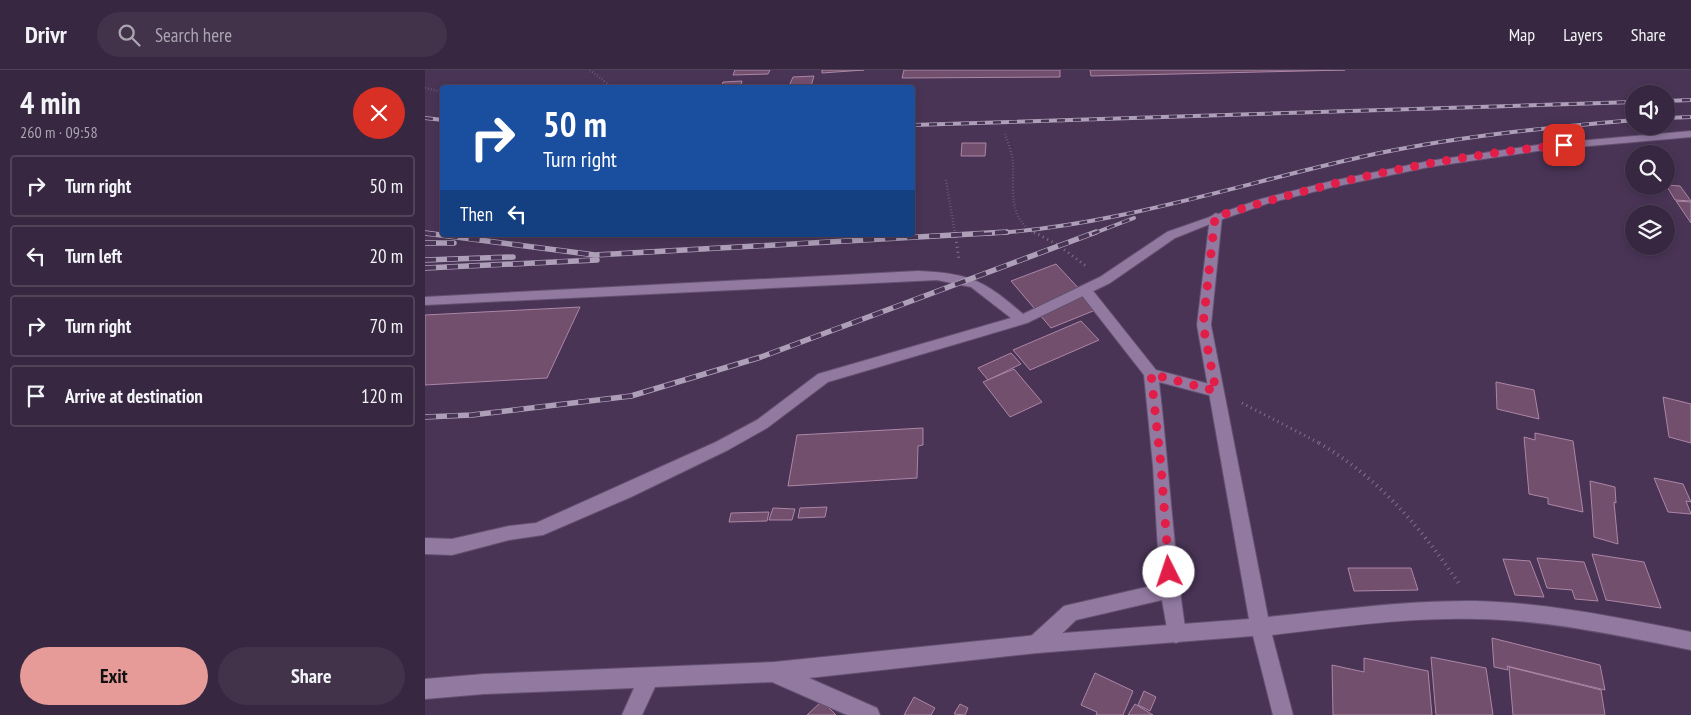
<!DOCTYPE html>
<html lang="en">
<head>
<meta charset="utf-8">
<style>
  body { margin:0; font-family:"PT Sans Narrow",sans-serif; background:#42334b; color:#f1f3f6; height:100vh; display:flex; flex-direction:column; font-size:19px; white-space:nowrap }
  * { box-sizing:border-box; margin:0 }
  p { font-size:16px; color:#aaa5b1 }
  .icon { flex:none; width:28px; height:28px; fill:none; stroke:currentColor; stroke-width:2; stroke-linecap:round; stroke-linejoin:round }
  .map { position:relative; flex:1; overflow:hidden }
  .side { display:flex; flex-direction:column; background:#372740; width:425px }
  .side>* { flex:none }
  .guide { position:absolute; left:15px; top:15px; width:475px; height:152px; border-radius:5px; box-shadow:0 2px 8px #0003,0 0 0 1px #514459; background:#1a4fa0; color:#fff; overflow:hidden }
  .buttons { position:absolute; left:1200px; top:15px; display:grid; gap:10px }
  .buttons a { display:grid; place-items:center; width:50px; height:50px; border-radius:50%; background:#372740; box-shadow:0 2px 8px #0003,0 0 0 1px #514459; font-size:25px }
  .pin { position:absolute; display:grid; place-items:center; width:42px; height:42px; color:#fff; margin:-21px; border-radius:10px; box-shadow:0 2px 8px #0006 }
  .me { position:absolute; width:55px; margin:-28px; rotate:356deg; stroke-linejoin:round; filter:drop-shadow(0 0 4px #0008) }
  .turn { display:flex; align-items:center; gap:18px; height:105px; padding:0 20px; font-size:22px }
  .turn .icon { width:65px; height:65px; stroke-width:2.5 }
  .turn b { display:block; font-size:35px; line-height:42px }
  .then { display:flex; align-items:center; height:48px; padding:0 20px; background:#0003; gap:10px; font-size:19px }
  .round { display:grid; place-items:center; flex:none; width:52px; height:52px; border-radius:26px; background:#42334b }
  .overview { display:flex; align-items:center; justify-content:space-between; height:85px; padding:0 20px }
  h1 { font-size:30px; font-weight:700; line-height:38px }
  .primary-button { display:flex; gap:10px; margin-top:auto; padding:10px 20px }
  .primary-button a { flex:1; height:58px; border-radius:30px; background:#e69b98; color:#111; font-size:20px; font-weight:700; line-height:58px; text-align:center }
  .primary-button a+a { background:#42334b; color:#f1f3f6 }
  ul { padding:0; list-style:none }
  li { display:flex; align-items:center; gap:15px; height:62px; margin:0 10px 8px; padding:0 10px; border:2px solid #514459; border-radius:5px }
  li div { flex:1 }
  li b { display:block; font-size:19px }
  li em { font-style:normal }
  header { display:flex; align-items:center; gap:30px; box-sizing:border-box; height:70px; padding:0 25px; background:#372740; border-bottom:1px solid #514459 }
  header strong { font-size:24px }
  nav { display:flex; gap:28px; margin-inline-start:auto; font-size:18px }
  .search { width:350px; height:45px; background:#42334b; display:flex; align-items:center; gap:12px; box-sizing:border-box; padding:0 18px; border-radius:28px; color:#aaa5b1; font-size:19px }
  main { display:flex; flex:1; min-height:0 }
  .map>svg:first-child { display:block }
</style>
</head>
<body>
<header>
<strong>Drivr</strong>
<div class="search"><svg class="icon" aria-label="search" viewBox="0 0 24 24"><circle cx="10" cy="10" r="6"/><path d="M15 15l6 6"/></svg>Search here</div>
<nav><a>Map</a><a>Layers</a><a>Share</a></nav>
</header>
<main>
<section class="side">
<div class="overview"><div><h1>4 min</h1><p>260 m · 09:58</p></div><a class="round" style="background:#d93025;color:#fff"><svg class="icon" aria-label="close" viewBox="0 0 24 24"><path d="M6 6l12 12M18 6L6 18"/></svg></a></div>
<ul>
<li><svg class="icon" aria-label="right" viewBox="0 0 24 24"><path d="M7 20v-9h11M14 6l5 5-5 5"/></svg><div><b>Turn right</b></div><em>50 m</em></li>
<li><svg class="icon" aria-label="left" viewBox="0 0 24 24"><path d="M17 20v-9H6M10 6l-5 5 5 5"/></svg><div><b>Turn left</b></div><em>20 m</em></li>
<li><svg class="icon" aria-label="right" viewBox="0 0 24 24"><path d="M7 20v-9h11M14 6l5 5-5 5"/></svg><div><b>Turn right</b></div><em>70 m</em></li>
<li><svg class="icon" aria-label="arrive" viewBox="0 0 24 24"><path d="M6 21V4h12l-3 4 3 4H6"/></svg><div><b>Arrive at destination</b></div><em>120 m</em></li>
</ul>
<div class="primary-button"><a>Exit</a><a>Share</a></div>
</section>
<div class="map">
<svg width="1266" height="645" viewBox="0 0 1266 645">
  <rect width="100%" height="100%" fill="#493456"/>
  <g fill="#724f6d" stroke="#ac86a6">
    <polygon points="310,0 345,0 343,4 308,5"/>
    <polygon points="397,0 439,0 397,3"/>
    <polygon points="479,0 635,0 635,7 477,8"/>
    <polygon points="665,0 920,0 666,6"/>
    <polygon points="389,6 386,16 364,16 368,7"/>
    <polygon points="317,11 316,15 297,16 298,12"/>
    <polygon points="537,73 561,73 560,86 536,86"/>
    <polygon points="1241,115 1255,116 1266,131 1250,130"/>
    <polygon points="1251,131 1266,132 1266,153"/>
    <polygon points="631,194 673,239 626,258 586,211"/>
    <polygon points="155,237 122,308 0,315 0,245"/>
    <polygon points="656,251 674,270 605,300 588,280"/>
    <polygon points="586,283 596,294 563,310 553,298"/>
    <polygon points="589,299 617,332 585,347 558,312"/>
    <polygon points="1071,312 1109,320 1114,349 1072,339"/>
    <polygon points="1238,327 1266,334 1266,373 1244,367"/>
    <polygon points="498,358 498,375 493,376 492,408 363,416 372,365"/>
    <polygon points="1110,363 1148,371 1158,442 1123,434 1123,428 1104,424 1099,367 1110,370"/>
    <polygon points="1229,408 1258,414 1266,432 1261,431 1266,444 1243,442"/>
    <polygon points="1165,411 1190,417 1191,433 1189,432 1193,474 1169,467"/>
    <polygon points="402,437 400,447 373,448 375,438"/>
    <polygon points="348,438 370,439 367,450 344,450"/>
    <polygon points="344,442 342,451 304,452 306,443"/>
    <polygon points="1167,484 1219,492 1236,538 1181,530"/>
    <polygon points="1112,488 1159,492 1173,531 1150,529 1147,520 1122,518"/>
    <polygon points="1078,489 1105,491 1119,527 1090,525"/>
    <polygon points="923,498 986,498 993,520 929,521"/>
    <polygon points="1067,568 1175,595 1180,620 1082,596 1083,600 1069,597"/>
    <polygon points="1006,587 1061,598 1068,645 1011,645"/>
    <polygon points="939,588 1003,601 1007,645 908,645 907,595 939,602"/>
    <polygon points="1084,597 1176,620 1180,645 1088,645"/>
    <polygon points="670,603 708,621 698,645 671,645 672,642 656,635"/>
    <polygon points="719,621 731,627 725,641 713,635"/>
    <polygon points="489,627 510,638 506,645 479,645"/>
    <polygon points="397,631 411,645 382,645"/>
    <polygon points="535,634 543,638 540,645 529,644"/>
    <polygon points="710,634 728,645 703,645"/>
  </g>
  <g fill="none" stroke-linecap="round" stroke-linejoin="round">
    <defs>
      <path id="service" d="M1266,61V67L1119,80L1004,97L908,117L844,133L795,150L750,168L685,213L602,253L403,312L342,358L303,380L206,427L118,465L84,470L27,485L0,484V468L27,469L84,456L111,453L291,372L332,350L393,304L586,248L546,217L512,210L0,235V227L493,201C545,203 560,211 598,244L675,207L742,162L836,129L907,111L1004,91L1119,74Z"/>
      <path id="pedestrian" d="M660,216L665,217L731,300L796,317L798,321L796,325L791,327L734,312C744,396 748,480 761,564L758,570L751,573L744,570L737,530L651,550L619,581L612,583L605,581L602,574L605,567L639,536L735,514L728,396L719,305L655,223L653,220L655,217Z"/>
      <path id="minor" d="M791,143L797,147L786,255L843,547C912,540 982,530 1051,531C1124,533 1195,548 1266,562V580C1195,566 1124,550 1052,549C983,547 914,557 847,565L868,645H848L828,566L612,583L384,608L452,638L455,645H422L347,612L230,617L217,645H197L209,618L59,624L0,629V609L59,604L349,592L612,565L824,549L772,255L785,147Z"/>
    </defs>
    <use href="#service" stroke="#64516f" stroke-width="2"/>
    <use href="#pedestrian" stroke="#64516f" stroke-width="2"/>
    <use href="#minor" stroke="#64516f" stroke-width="2"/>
    <g stroke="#82708d" stroke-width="2.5" stroke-dasharray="0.5 2.5" stroke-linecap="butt">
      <polyline points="165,0 188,18"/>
      <polyline points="0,18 18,22"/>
      <path d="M580,64C583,74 588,84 588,94C589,120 582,148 611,164"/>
      <polyline points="521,110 530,164"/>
    </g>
    <g stroke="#82708d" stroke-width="3" stroke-dasharray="1 4" stroke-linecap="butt">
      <polyline points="530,162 534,190"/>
      <polyline points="609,162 633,175 661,196"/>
      <polyline points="817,333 896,374"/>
    </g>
    <path stroke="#82708d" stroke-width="4" stroke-dasharray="1 4.5" stroke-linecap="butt" d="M894,373C954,408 996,458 1035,515"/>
    <use href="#service" fill="#9179a0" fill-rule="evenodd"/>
    <use href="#pedestrian" fill="#9179a0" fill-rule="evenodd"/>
    <use href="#minor" fill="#9179a0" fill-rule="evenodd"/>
    <defs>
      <g id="rail-far1">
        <polyline points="1241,31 1266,30"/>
        <polyline points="0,48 18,50"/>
        <polyline points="1241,48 1266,47"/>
        <polyline points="488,55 1209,32"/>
        <polyline points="0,163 4,164"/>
        <path d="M559,164C687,157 811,115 936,87C1026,67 1117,58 1209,50"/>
        <polyline points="667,164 709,148"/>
      </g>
      <g id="rail">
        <polyline points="0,163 170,185 582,162"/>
        <polyline points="0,173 29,173"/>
        <polyline points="0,190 88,187"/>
        <polyline points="0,198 172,190"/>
        <polyline points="0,347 47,345 206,326 336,287 671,162"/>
      </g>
    </defs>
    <use href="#rail-far1" stroke="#ae9fb9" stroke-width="4"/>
    <use href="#rail" stroke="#ae9fb9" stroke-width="5.5"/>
    <use href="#rail-far1" stroke="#493456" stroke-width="2.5" stroke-dasharray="8" stroke-linecap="butt"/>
    <use href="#rail" stroke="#493456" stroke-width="4" stroke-dasharray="11" stroke-linecap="butt"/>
  </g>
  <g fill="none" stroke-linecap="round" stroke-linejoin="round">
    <path stroke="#e11d48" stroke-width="9" stroke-dasharray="0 16.2" d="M744,502L736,396L726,304L791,321L778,255L790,147C903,111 1021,86 1139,75"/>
  </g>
</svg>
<div class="buttons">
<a><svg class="icon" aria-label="sound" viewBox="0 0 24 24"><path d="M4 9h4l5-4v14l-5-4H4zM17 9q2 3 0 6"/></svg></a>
<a><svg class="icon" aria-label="search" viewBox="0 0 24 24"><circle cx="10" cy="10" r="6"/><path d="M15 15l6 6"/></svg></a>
<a><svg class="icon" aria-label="layers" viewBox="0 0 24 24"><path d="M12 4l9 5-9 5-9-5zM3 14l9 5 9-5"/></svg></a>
</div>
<div class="pin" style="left:1139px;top:75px;background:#d93025"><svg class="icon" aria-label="arrive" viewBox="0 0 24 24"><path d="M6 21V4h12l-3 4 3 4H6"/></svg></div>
<svg class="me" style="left:744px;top:502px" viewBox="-20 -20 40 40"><circle r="19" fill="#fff"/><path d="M0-13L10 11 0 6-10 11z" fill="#e11d48"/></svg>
<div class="guide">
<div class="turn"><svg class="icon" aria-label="right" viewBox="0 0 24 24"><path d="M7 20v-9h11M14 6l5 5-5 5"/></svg><div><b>50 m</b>Turn right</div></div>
<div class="then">Then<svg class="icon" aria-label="left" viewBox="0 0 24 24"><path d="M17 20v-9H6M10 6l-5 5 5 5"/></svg></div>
</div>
</div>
</main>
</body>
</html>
